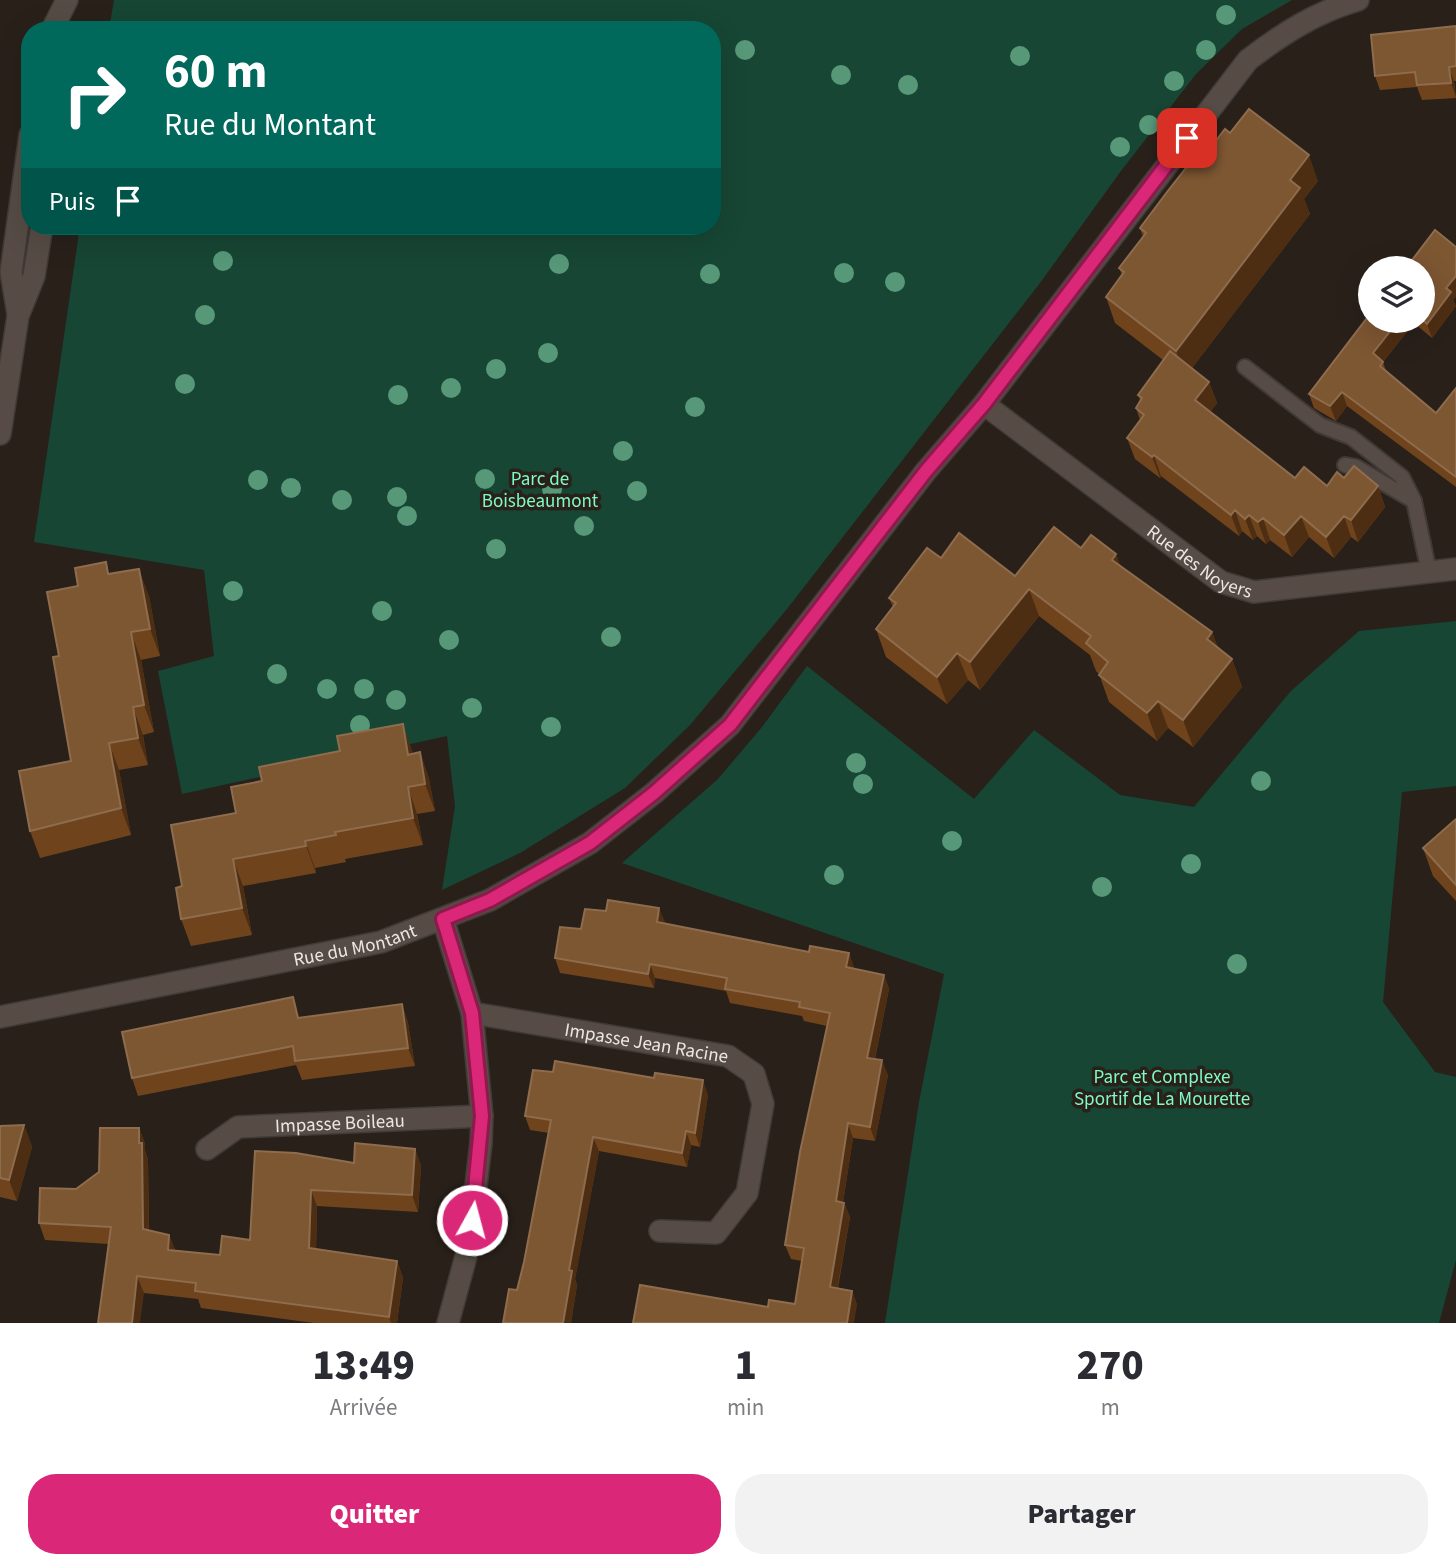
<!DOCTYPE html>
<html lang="fr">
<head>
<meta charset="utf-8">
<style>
  body { margin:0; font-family:"Source Sans 3",sans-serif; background:#f2f2f3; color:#2b2b33; height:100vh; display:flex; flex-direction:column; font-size:26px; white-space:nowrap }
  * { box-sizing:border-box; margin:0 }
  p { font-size:23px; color:#7c7c81 }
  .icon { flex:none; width:38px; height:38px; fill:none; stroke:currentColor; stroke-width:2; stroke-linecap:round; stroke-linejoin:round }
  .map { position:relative; height:1323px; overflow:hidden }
  .drawer { display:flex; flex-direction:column; background:#fff; flex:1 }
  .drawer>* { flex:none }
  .guide { position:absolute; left:21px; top:21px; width:700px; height:214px; border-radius:28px; box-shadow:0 7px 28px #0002; background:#00695c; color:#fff; overflow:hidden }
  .fabs { position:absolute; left:1358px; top:256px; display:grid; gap:14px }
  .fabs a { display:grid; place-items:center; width:77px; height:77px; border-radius:50%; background:#fff; box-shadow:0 7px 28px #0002; font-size:35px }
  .pin { position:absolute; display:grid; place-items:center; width:60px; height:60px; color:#fff; margin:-30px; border-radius:14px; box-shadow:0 4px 10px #0006 }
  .me { position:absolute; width:77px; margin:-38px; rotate:7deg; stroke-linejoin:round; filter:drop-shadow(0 0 5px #0008) }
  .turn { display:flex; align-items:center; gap:24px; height:147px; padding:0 28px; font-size:32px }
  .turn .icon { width:91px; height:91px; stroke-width:2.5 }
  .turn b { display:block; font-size:49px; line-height:60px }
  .then { display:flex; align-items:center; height:66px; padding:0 28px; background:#0003; gap:14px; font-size:26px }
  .eta { display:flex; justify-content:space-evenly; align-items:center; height:119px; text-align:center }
  .eta b { font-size:42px; font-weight:800; line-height:49px }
  .button { display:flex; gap:14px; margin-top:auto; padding:14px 28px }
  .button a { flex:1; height:80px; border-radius:28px; background:#db2777; color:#fff; font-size:28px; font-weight:800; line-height:80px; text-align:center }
  .button a+a { background:#f2f2f3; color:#2b2b33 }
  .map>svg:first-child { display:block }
</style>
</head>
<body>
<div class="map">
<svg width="1456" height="1323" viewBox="0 0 1456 1323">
  <rect width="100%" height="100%" fill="#29201a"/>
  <g fill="#174634">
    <polygon points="114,0 1292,0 1242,29 1196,74 1121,171 1040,283 787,609 690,725 625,788 520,853 442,890 455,806 447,736 182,794 158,671 214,656 204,570 34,542 80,226 712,226 712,30 109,30"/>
    <polygon points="1456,621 1456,786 1402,792 1383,1002 1435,1072 1456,1077 1456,1260 1439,1323 885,1323 919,1102 944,974 622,863 718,779 762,727 807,666 974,799 1034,730 1120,795 1194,807 1291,691 1359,631"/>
  </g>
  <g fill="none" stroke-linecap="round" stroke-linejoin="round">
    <defs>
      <g id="lane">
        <polyline points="1245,367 1320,425 1351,437 1402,477 1414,501 1429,572"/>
        <polyline points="1345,465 1356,467 1414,501"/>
      </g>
      <g id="street">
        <polyline points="52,30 67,0"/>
        <polyline points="18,314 11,272 30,135"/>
        <path id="s1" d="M984,404L1221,582L1254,592L1456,569"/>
        <polyline points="0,434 18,316 34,276 42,226"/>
        <polyline points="443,919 472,1013 482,1116 481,1143 469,1245 448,1323"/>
        <path id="s2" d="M472,1013L728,1056L754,1074L763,1104L747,1193L716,1233L660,1231"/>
        <path id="s3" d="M0,1017L381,942L490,900L590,843L654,793L730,725L926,471L984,404L1248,60C1282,34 1316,12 1358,0"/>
        <path id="s4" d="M207,1149L238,1127L482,1116"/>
      </g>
    </defs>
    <use href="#lane" stroke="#413a36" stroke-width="18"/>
    <use href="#street" stroke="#413a36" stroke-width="24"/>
    <use href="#lane" stroke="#564c45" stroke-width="14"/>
    <use href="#street" stroke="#564c45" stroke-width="21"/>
  </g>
  <g fill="#579879">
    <circle cx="1226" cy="15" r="10"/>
    <circle cx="745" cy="50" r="10"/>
    <circle cx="1206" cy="50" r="10"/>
    <circle cx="1020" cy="56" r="10"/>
    <circle cx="841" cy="75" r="10"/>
    <circle cx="1174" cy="81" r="10"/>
    <circle cx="908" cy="85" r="10"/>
    <circle cx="1149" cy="125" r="10"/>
    <circle cx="1120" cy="147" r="10"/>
    <circle cx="223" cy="261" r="10"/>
    <circle cx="559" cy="264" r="10"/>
    <circle cx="844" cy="273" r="10"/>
    <circle cx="710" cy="274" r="10"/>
    <circle cx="895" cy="282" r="10"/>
    <circle cx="205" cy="315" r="10"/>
    <circle cx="548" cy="353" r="10"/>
    <circle cx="496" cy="369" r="10"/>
    <circle cx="185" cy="384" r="10"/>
    <circle cx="451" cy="388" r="10"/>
    <circle cx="398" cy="395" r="10"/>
    <circle cx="695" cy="407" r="10"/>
    <circle cx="623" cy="451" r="10"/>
    <circle cx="485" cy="479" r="10"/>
    <circle cx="258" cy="480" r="10"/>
    <circle cx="291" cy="488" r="10"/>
    <circle cx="552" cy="489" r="10"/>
    <circle cx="637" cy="491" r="10"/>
    <circle cx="397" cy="497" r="10"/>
    <circle cx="342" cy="500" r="10"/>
    <circle cx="407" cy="516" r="10"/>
    <circle cx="584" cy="526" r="10"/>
    <circle cx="496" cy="549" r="10"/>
    <circle cx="233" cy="591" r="10"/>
    <circle cx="382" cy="611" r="10"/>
    <circle cx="611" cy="637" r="10"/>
    <circle cx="449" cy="640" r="10"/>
    <circle cx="277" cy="674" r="10"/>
    <circle cx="327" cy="689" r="10"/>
    <circle cx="364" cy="689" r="10"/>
    <circle cx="396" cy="700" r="10"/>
    <circle cx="472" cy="708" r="10"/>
    <circle cx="360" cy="725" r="10"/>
    <circle cx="551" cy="727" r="10"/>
    <circle cx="856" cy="763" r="10"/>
    <circle cx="1261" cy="781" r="10"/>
    <circle cx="863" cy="784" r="10"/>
    <circle cx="952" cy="841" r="10"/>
    <circle cx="1191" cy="864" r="10"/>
    <circle cx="834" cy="875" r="10"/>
    <circle cx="1102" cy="887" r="10"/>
    <circle cx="1237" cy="964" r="10"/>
  </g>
  <g fill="#6f441d">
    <polygon points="1456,26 1456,81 1454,81 1456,98 1422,100 1417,87 1380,90 1375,76"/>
    <polygon points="1230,133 1318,181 1304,199 1310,214 1192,368 1209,382 1217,403 1210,412 1295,478 1327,486 1344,478 1378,486 1385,507 1358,542 1351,537 1334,558 1309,537 1292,557 1270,540 1266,544 1257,536 1253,540 1242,531 1239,536 1161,476 1160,478 1135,459 1127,438 1140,420 1136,408 1140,400 1138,395 1163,360 1115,323 1106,297 1122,275 1119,268 1143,237 1140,228 1198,164"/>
    <polygon points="1453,300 1456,306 1432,338 1414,323 1383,362 1386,371 1436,413 1456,388 1456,487 1347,406 1336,421 1314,408 1309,394 1370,320 1423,320"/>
    <polygon points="1081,548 1116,554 1120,566 1212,632 1218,648 1232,659 1242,687 1193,747 1168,728 1157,741 1109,702 1099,674 1096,671 1090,655 1039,616 980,690 968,680 947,704 886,657 876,629 893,607 889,598 941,558 1015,576"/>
    <polygon points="110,574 149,596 160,656 141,660 154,732 143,735 148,765 119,770 131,835 40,858 30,831 71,761 78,586"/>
    <polygon points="403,724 413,754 420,752 429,779 435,811 417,814 423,845 345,859 346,862 315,868 316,873 243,886 252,935 191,946 181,919 182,886 236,813 340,751"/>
    <polygon points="1456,819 1456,901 1433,876 1423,848"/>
    <polygon points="665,922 664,924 809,952 849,953 854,969 884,975 889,989 875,1059 888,1075 875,1141 853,1138 843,1202 844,1203 850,1217 838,1288 852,1291 857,1305 768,1307 795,1304 802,1261 791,1259 785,1245 827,1026 804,1021 802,1016 730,1003 726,991 655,978 654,988 560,973 555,958 581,929"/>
    <polygon points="402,1004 408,1023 415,1066 302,1080 296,1065 138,1096 132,1078 300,1018"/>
    <polygon points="553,1072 654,1078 708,1095 700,1147 691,1145 687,1167 599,1151 575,1279 577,1285 571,1323 503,1323 517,1290 524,1262 549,1133 530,1130 525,1116"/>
    <polygon points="24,1125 32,1147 17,1201 0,1197 0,1126"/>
    <polygon points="139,1128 145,1144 145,1150 148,1160 149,1230 169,1235 175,1250 220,1255 250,1240 255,1151 354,1163 415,1149 421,1166 418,1212 317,1206 316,1249 397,1261 403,1278 397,1323 314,1323 201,1308 198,1299 144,1293 109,1244 45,1240 39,1223 76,1189 99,1172"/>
  </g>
  <g fill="#4e2e13">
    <polygon points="1449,67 1454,81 1456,97 1451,83"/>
    <polygon points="1309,155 1318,181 1304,199 1310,214 1185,377 1176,351 1290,180"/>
    <polygon points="1456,276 1456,297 1453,300 1456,306 1432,338 1427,324 1446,288"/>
    <polygon points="1399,320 1413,320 1414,323 1378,368 1373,353"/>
    <polygon points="1209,382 1217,403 1202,421 1195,400"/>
    <polygon points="1342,392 1347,406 1336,421 1330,406"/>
    <polygon points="1154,455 1161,476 1160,478 1152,457"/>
    <polygon points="1378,486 1385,507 1358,542 1351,520"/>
    <polygon points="1235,510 1242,531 1239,536 1231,515"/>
    <polygon points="1249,515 1257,536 1253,540 1245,519"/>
    <polygon points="1301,516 1309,537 1292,557 1284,535"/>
    <polygon points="1344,516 1351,537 1334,558 1326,537"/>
    <polygon points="1263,518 1270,540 1266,544 1258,522"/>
    <polygon points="1116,554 1126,581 1112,560"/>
    <polygon points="139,569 149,596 160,656 150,629"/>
    <polygon points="1029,589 1039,616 980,690 970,662"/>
    <polygon points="131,632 141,660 154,732 144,705"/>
    <polygon points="1212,632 1222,660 1207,639"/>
    <polygon points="957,653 968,680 947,704 937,677"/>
    <polygon points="1232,659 1242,687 1193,747 1183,720"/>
    <polygon points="1158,701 1168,728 1157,741 1147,713"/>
    <polygon points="133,707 143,735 148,765 138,738"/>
    <polygon points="403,724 412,751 418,782 408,755"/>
    <polygon points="109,743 119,770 131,835 121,808"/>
    <polygon points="420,752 429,779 435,811 425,784"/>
    <polygon points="408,787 417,814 423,845 413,818"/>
    <polygon points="305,841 315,868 316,873 306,846"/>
    <polygon points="233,859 243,886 252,935 242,908"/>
    <polygon points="659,908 665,922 662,937 657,922"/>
    <polygon points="849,953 854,967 851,982 846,967"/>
    <polygon points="650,964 655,978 654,988 648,974"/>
    <polygon points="884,975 889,989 872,1072 867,1058"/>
    <polygon points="402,1004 408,1023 415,1066 408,1048"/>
    <polygon points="882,1060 888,1075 875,1141 870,1127"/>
    <polygon points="703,1080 708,1095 700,1147 695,1133"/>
    <polygon points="848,1123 853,1138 841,1215 836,1201"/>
    <polygon points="24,1125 32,1147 17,1201 9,1180"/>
    <polygon points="139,1128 145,1144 145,1150 148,1160 149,1246 143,1229"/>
    <polygon points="686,1131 691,1145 687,1167 682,1153"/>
    <polygon points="593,1137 599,1151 575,1279 577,1285 571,1323 563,1323 569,1270"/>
    <polygon points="415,1149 421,1166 418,1212 412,1195"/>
    <polygon points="311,1190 317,1206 316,1265 309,1248"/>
    <polygon points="844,1203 850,1217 835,1301 830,1287"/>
    <polygon points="169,1235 176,1252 168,1250"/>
    <polygon points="397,1261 403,1278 397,1323 391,1323 389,1317"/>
    <polygon points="137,1276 144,1293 140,1323 132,1323"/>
    <polygon points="852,1291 857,1305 854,1323 847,1323"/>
  </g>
  <g fill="#7d5632" stroke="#8e6c4e" stroke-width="2">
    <polygon points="1456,26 1456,66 1449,67 1451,83 1417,85 1415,72 1375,76 1371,35"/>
    <polygon points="1249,109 1309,155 1290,180 1300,188 1176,351 1106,297 1124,272 1119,268 1146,233 1140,228 1167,192 1193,159 1198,164 1225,129 1230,133"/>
    <polygon points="1435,230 1456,247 1456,276 1446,288 1451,292 1427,324 1423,320 1423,268 1406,268"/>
    <polygon points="1370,314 1370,320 1399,320 1373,353 1383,362 1380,366 1436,413 1456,388 1456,477 1342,392 1330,406 1309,394"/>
    <polygon points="1170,351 1209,382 1195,400 1295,478 1304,467 1327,486 1337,472 1344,478 1354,466 1378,486 1351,520 1344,516 1326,537 1301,516 1284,535 1263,518 1258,522 1249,515 1245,519 1235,510 1231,515 1154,455 1152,457 1127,438 1144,415 1136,408 1142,398 1138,395"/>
    <polygon points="1054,527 1081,548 1091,535 1116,554 1112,560 1212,632 1207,639 1232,659 1183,720 1158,701 1147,713 1099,675 1108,662 1086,643 1091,636 1029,589 970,662 957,653 937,677 876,629 896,603 889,598 927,548 941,558 959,533 1015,576"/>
    <polygon points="106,562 108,574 139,569 150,629 131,632 144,705 133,707 138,738 109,743 121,808 30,831 19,771 71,761 53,657 59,656 47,592 78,586 75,568"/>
    <polygon points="403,724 408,755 420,752 425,784 408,787 413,818 335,832 336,835 305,841 306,846 233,859 242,908 181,919 176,888 182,886 171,825 236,813 231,787 262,781 259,767 340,751 337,736"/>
    <polygon points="1456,819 1456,885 1423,848"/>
    <polygon points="608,900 659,908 657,922 809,952 810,946 849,953 846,967 884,975 867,1058 882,1060 870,1127 848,1123 836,1201 844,1203 830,1287 852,1291 847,1323 633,1323 640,1285 768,1307 769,1300 795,1304 804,1248 785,1245 800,1152 830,1013 799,1007 800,1002 725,989 727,978 650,964 648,974 555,958 560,927 581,929 585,909 606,911"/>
    <polygon points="293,997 298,1018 402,1004 408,1048 295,1061 293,1046 132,1078 122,1032"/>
    <polygon points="555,1061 654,1078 655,1073 703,1080 695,1133 686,1131 682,1153 593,1137 569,1270 572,1271 563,1323 503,1323 509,1289 517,1290 524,1262 551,1120 525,1116 533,1070 553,1072"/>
    <polygon points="24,1125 9,1180 0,1178 0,1126"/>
    <polygon points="100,1128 139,1128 139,1143 142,1143 143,1229 169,1235 168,1250 220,1255 222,1236 250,1240 255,1151 296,1153 354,1163 355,1143 415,1149 412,1195 311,1190 309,1248 397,1261 389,1317 195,1291 196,1283 137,1276 132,1323 98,1323 111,1227 39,1223 40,1188 76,1189 99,1172"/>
  </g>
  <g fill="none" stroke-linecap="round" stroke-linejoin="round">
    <defs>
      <polyline id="route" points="472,1220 482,1116 472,1013 443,919 490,900 590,843 654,793 730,725 926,471 984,404 1187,138"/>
    </defs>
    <use href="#route" stroke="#8e194d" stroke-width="18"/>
    <use href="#route" stroke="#db2777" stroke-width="12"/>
  </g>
  <g text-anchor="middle" stroke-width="7" stroke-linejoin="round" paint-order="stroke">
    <g font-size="19" fill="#7dfac6" stroke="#29201a">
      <text x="540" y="485">Parc de<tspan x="540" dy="22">Boisbeaumont</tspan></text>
      <text x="1162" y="1083">Parc et Complexe<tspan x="1162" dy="22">Sportif de La Mourette</tspan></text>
    </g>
    <g font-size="19" fill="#ece6e2" stroke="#29201a">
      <text dy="7" stroke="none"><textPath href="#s1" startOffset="268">Rue des Noyers</textPath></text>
      <text dy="7" stroke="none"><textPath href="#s3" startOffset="362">Rue du Montant</textPath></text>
      <text dy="7" stroke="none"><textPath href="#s2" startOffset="177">Impasse Jean Racine</textPath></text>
      <text dy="7" stroke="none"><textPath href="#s4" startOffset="140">Impasse Boileau</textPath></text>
    </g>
  </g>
</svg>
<div class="fabs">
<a><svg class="icon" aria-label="layers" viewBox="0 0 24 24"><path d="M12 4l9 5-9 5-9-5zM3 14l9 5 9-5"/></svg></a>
</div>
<div class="pin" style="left:1187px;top:138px;background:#d93025"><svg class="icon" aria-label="arrive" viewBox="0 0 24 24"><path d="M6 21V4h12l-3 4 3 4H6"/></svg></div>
<svg class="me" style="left:472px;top:1220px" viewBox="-20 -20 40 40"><circle r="17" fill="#db2777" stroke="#fff" stroke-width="3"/><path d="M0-11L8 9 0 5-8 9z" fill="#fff"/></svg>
<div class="guide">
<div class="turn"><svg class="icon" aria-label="right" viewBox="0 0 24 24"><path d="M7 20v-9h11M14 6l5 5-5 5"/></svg><div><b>60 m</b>Rue du Montant</div></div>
<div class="then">Puis<svg class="icon" aria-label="arrive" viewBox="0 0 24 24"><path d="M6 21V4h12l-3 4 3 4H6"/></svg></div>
</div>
</div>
<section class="drawer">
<div class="eta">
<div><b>13:49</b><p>Arrivée</p></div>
<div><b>1</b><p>min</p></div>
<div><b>270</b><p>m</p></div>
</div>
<div class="button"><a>Quitter</a><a>Partager</a></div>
</section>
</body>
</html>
